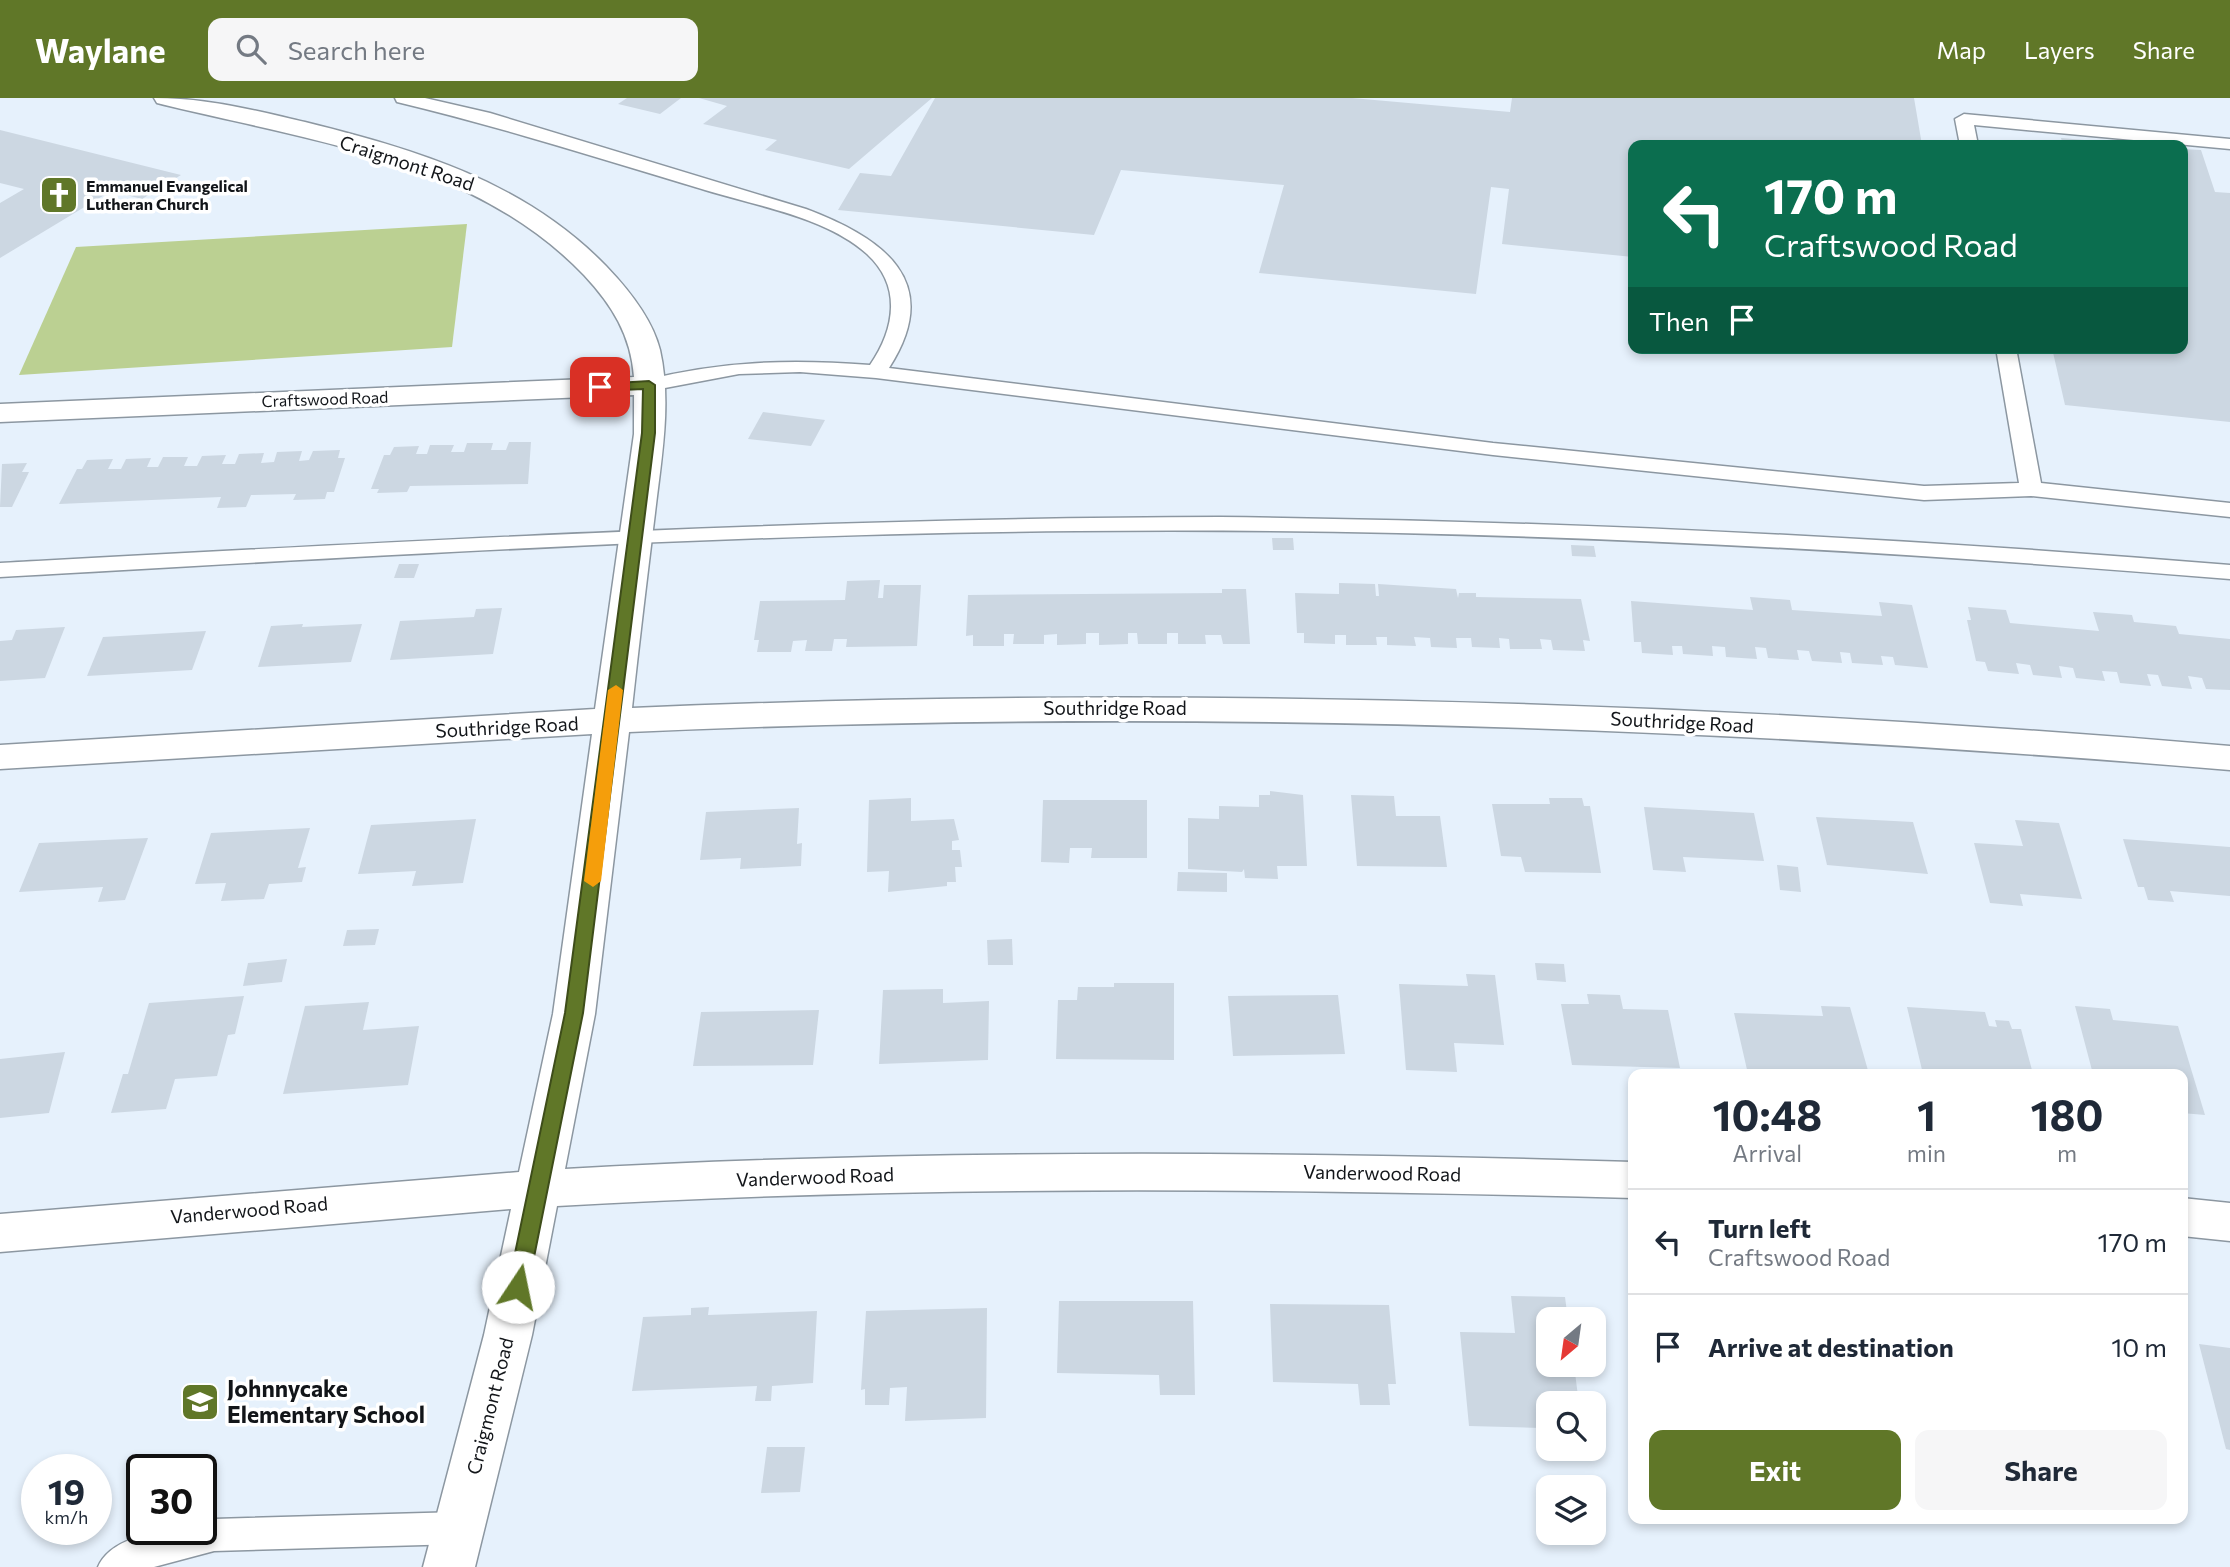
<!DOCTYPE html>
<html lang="en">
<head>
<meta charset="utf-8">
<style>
  body { margin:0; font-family:Commissioner,sans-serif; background:#f6f6f7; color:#1f2937; height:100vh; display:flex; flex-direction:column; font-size:26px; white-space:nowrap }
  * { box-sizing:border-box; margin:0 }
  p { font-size:23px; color:#747a83 }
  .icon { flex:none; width:38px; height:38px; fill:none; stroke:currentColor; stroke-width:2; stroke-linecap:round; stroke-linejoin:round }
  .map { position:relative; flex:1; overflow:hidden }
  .panel { position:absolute; left:1628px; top:971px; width:560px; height:455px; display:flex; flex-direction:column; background:#fff; border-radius:14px; box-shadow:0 4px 10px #0003 }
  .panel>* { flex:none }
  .guide { position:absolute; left:1628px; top:42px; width:560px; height:214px; border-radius:14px; box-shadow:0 4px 10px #0003; background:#0b6e4f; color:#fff; overflow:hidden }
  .needle { width:46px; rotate:209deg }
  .controls { position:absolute; left:1536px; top:1209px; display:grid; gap:14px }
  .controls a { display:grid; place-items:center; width:70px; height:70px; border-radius:14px; background:#fff; box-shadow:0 4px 10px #0003; font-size:35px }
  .speed { position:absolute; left:21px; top:1356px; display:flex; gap:14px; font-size:35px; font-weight:700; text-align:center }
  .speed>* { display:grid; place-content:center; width:91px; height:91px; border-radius:50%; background:#fff; box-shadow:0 4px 10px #0003; line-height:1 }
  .speed small { font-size:18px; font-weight:400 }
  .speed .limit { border:4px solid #111; border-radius:10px; background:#fff; color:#111 }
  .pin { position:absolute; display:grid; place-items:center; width:60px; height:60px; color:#fff; margin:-30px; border-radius:14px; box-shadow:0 4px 10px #0006 }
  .me { position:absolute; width:77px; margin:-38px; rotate:11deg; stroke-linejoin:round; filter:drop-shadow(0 0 5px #0008) }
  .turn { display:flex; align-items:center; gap:24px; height:147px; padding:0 21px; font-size:32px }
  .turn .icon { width:91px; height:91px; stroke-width:2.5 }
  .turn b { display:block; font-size:49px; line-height:60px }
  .then { display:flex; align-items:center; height:66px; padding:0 21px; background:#0003; gap:14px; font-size:26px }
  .eta { display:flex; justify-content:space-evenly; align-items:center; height:119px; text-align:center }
  .eta b { font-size:42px; font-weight:700; line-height:49px }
  .cta { display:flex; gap:14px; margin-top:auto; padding:14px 21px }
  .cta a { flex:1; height:80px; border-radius:14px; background:#607728; color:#fff; font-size:28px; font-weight:700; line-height:80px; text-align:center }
  .cta a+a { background:#f6f6f7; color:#1f2937 }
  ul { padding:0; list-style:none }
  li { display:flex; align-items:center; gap:21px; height:105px; padding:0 21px; border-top:2px solid #e0e1e3 }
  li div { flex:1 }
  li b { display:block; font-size:26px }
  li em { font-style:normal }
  header { display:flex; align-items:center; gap:42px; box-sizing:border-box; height:98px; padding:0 35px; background:#607728; color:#fff }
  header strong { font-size:33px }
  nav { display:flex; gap:38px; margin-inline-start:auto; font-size:24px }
  .search { width:490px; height:63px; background:#f6f6f7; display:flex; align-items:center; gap:18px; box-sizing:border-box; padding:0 24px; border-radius:14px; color:#747a83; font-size:26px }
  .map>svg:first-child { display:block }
</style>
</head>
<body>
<header>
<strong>Waylane</strong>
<div class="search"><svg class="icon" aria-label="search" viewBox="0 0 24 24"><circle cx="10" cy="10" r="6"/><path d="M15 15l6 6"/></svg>Search here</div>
<nav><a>Map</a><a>Layers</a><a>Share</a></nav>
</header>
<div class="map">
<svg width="2230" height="1469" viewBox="0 0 2230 1469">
  <rect width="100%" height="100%" fill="#e6f1fc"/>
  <polygon fill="#bbd092" points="467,126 452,249 19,277 76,149"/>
  <g fill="#ccd7e2">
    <polygon points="627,0 681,0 660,16 618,6"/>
    <polygon points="699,0 932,0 849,71 765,52 777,42 703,26 727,8"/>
    <polygon points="935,0 1352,0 1510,14 1512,0 1914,0 1922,47 1633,47 1633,159 1502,146 1509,91 1491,89 1476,196 1259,175 1284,87 1121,72 1094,137 838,112 860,75 891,78"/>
    <polygon points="0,32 181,77 142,101 111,93 0,160 0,105 24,91 0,85"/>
    <polygon points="2061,40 2120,45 2120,47 2063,47"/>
    <polygon points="2182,51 2201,52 2215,94 2230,95 2230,324 2065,307 2052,250 2182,250"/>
    <polygon points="763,314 825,322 811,348 748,341"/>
    <polygon points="509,344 531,344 528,386 410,388 407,394 377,395 379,391 371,391 384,357 390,357 394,349 419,348 416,356 427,356 430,347 454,347 451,354 464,354 467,345 493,345 491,352 506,352"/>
    <polygon points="340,352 338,360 345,360 334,394 327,394 325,401 293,402 296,396 251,397 246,409 217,410 221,399 59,406 77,371 82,371 87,362 113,361 108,371 121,371 126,361 151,360 147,369 158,369 163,359 188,359 184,368 197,368 202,358 226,357 222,366 235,366 239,356 264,355 261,365 274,364 277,354 302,353 299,363 309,362 313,353"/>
    <polygon points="27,365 22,374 29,374 12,409 0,409 2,366"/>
    <polygon points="1272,440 1293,440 1294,452 1273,452"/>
    <polygon points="1571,447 1594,448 1596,459 1572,458"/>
    <polygon points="399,466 419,466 414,480 394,480"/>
    <polygon points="880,482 878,500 883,500 884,487 921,487 917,548 846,549 847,541 834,541 832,553 805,553 807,542 793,543 791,554 757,554 759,542 754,542 760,503 845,502 847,483"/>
    <polygon points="1339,485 1375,486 1376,498 1379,498 1378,486 1456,491 1458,500 1459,495 1476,495 1476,499 1581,501 1590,543 1583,542 1585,553 1553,552 1551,542 1540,541 1542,551 1510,551 1509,541 1499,540 1500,550 1472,549 1471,540 1456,540 1457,550 1431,549 1430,540 1414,539 1416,548 1387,547 1387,539 1376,539 1377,547 1346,547 1346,537 1335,537 1335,546 1304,545 1304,535 1297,535 1295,495 1339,496"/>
    <polygon points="1222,491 1246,491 1250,546 1223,546 1221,537 1205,537 1206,546 1178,546 1178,535 1167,535 1167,546 1138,546 1137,535 1128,535 1128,546 1099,547 1099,535 1086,535 1086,546 1057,547 1057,536 1044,537 1044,546 1013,546 1014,536 1004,536 1004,548 973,548 973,537 966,538 968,497 1222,495"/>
    <polygon points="1750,499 1790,502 1792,512 1882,518 1879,504 1912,507 1928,570 1895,567 1893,559 1881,558 1883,567 1852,565 1850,555 1840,554 1842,565 1812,563 1809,553 1797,552 1799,562 1768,560 1766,550 1755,549 1757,561 1726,559 1725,549 1712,548 1713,558 1683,556 1682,548 1672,548 1673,557 1642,555 1641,544 1634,544 1631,503 1753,512"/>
    <polygon points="1968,509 2006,512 2010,525 2099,533 2093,514 2132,517 2134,524 2176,528 2179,536 2230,541 2230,592 2206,591 2202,580 2188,578 2192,591 2162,588 2158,577 2147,576 2151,588 2120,585 2117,574 2102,573 2105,583 2076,580 2073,570 2059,568 2062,580 2033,577 2030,567 2016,565 2019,576 1988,573 1985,564 1976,563 1967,522 1971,522"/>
    <polygon points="502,510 493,556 390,562 400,523 474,519 476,511"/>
    <polygon points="303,526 302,529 362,526 351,564 258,569 271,528"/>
    <polygon points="65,529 45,580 0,583 0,543 12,542 16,532"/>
    <polygon points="206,533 192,572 87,578 103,539"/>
    <polygon points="1270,693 1303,697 1307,768 1277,768 1278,781 1245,780 1244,771 1242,774 1188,771 1188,720 1219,721 1219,708 1259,709 1259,697 1270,697"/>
    <polygon points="1351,697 1394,698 1396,718 1440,718 1447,769 1357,768"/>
    <polygon points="911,700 911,723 954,721 959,742 952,743 952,752 960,752 962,769 955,769 956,784 947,784 947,788 888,794 889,773 867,774 869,702"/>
    <polygon points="1549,700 1582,700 1584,708 1590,708 1601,775 1525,774 1521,759 1501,758 1492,706 1550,706"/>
    <polygon points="1043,702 1147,702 1147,760 1091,760 1092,750 1070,750 1069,765 1041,764"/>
    <polygon points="1644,709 1754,715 1764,763 1683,759 1686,774 1653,772"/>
    <polygon points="799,710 797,746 802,745 801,768 740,771 741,760 700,762 706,714"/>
    <polygon points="1816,719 1913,724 1928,776 1827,767"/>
    <polygon points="476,721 463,785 412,788 416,773 358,776 371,727"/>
    <polygon points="2015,722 2059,725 2082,801 2020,796 2023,808 1990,805 1974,745 2023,748"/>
    <polygon points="310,730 298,770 306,769 302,784 269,786 264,801 221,803 226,785 195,786 211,735"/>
    <polygon points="148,740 125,802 98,804 103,789 19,794 39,745"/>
    <polygon points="2123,741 2230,749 2230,798 2170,793 2174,804 2148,802 2144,789 2138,789"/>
    <polygon points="1777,767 1798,769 1801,794 1780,792"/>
    <polygon points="1178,774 1227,775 1227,794 1177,793"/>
    <polygon points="379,831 375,847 343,848 347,832"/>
    <polygon points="1012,841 1013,867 988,867 987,842"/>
    <polygon points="287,861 282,884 243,888 248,865"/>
    <polygon points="1535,865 1564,866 1566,884 1537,882"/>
    <polygon points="1466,876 1495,877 1504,947 1454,945 1457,974 1406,972 1399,886 1468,888"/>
    <polygon points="1114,885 1174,885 1174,962 1056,961 1058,902 1077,902 1078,889 1114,889"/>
    <polygon points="943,891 943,905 989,903 988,962 879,966 883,892"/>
    <polygon points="1587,896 1620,897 1623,911 1668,912 1680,970 1572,967 1561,906 1589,906"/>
    <polygon points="1338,897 1345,956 1233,958 1228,898"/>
    <polygon points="244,898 235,936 228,937 217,978 175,981 166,1011 111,1015 123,976 128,976 149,905"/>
    <polygon points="369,904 363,932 419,928 408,987 283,996 305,908"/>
    <polygon points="1821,908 1850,909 1869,976 1748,976 1734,915 1823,918"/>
    <polygon points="2075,908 2110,911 2113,922 2178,928 2205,1017 2182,1015 2182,976 2093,976"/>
    <polygon points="1907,909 1985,914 1989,928 1997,929 1995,922 2009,923 2012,931 2021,931 2033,976 1923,976"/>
    <polygon points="819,912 813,967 693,968 701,914"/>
    <polygon points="65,954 49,1015 0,1020 0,961"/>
    <polygon points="1511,1198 1565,1199 1568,1222 1549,1222 1549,1267 1574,1267 1579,1306 1549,1306 1549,1312 1539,1311 1541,1330 1469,1328 1460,1234 1515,1235"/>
    <polygon points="1059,1203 1193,1203 1195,1297 1160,1297 1159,1277 1057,1275"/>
    <polygon points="1270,1206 1389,1207 1396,1286 1388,1286 1390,1307 1360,1307 1358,1286 1273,1284"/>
    <polygon points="709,1209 708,1217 817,1213 813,1285 772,1288 771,1303 755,1303 757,1288 632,1293 643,1219 691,1217 691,1210"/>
    <polygon points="987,1210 986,1320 905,1323 907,1289 890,1290 889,1307 865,1307 865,1291 861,1292 866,1213"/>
    <polygon points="2199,1246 2230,1250 2230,1352 2226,1351"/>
    <polygon points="767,1349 805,1349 800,1394 761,1395"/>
  </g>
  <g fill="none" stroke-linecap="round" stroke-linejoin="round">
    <defs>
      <g id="service">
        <path d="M395,0H425L490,15L806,111C883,140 945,183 889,270L1493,345L1924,388L2019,385L1996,250H2016L2041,385L2230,405V419L2031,398L1924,402L1493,357L876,280L800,274L739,276L649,293L639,287L642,283C722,263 788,261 870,267C894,232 903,189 867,156C826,119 757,108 705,92C602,61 501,29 397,4Z"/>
        <polygon points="1964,16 2230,41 2230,51 1974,27 1978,47 1960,47 1955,21"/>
        <path d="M1220,419C1558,423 1894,439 2230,467V481C1846,449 1461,429 1076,433C717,436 358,459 0,479V465C407,443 813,420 1220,419Z"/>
        <path d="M460,1414L472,1418L478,1430L472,1442L460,1446L214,1453L154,1469H98C113,1435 169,1432 201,1432V1424L214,1421Z"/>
      </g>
      <g id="minor">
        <path d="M154,0C207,0 253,12 305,24C417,52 523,83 606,168C628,191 652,220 660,252C672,305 661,362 655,415C647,480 639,545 632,610C1166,587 1698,603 2230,648V672C1697,627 1164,610 629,634L595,916L565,1071C921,1051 1276,1053 1633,1064V1100C1274,1090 916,1087 557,1108L532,1237L475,1469H423L484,1237L511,1111L0,1154V1116L519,1074L553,916L592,636L0,671V647L595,611L634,336V297L0,324V306L634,279C631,237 612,207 584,177C473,61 305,42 157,5Z"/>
        <polygon points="2182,1100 2230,1105 2230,1143 2182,1138"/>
      </g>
    </defs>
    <use href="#service" stroke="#8c97a1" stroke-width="3"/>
    <use href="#minor" stroke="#8c97a1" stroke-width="3"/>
    <use href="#service" fill="#fff" fill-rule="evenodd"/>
    <use href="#minor" fill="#fff" fill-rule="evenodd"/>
  </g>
  <polygon fill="#607728" stroke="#3e4d1a" stroke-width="2" points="649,283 655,287 655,335 583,915 528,1189 525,1195 511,1195 508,1189 565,915 642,335 643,291 600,293 593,289 600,286"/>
  <polygon fill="#f59e0b" points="616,587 623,592 601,783 593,789 584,783 608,592"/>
  <defs>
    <symbol id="church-square" viewBox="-11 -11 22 22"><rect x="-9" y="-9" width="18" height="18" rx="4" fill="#607728" stroke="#fff"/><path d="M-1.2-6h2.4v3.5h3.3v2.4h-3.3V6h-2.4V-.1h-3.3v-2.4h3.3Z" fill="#fff"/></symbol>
    <symbol id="school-square" viewBox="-11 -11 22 22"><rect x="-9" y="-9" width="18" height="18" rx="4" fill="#607728" stroke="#fff"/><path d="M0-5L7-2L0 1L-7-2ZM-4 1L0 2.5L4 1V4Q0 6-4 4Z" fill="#fff"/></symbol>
  </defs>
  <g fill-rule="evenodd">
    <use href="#church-square" x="37" y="75" width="44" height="44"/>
    <use href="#school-square" x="178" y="1282" width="44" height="44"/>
  </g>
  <g text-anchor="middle" stroke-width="7" stroke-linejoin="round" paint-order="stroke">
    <g font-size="16" font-weight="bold" fill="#121519" stroke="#fff" text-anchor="start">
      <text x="86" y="94">Emmanuel Evangelical<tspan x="86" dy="18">Lutheran Church</tspan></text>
    </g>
    <g font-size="16" fill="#121519" stroke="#fff">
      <text transform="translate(325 301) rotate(-2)" y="6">Craftswood Road</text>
    </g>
    <g font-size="19" fill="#121519" stroke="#fff">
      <text transform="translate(407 65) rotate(18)" y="7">Craigmont Road</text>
      <text x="1115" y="617">Southridge Road</text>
      <text transform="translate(1682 624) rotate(3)" y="7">Southridge Road</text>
      <text transform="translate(507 629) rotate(-3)" y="7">Southridge Road</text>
      <text transform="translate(1382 1075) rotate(1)" y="7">Vanderwood Road</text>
      <text transform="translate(815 1079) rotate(-2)" y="7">Vanderwood Road</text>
      <text transform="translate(249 1112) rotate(-5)" y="7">Vanderwood Road</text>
      <text transform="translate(490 1308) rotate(-76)" y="7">Craigmont Road</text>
    </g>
    <g font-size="23" font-weight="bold" fill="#121519" stroke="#fff" text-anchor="start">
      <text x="227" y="1299">Johnnycake<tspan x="227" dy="26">Elementary School</tspan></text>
    </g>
  </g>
</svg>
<div class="controls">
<a><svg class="needle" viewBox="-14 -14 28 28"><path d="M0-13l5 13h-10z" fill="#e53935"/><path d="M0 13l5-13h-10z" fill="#747a83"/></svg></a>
<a><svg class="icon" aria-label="search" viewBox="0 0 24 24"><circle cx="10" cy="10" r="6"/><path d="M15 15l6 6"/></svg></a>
<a><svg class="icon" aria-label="layers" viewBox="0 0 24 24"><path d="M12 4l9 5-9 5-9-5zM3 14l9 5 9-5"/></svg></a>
</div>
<div class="speed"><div>19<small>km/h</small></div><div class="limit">30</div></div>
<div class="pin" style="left:600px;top:289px;background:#d93025"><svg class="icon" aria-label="arrive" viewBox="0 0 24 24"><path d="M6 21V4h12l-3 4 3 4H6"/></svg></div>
<svg class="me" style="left:518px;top:1189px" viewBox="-20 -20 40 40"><circle r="19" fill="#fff"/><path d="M0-13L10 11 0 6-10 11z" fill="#607728"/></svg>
<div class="guide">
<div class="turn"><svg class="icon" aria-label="left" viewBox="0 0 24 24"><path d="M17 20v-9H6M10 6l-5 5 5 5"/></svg><div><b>170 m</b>Craftswood Road</div></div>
<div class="then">Then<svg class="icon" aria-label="arrive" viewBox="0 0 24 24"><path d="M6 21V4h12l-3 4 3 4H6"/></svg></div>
</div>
<section class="panel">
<div class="eta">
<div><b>10:48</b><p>Arrival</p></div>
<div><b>1</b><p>min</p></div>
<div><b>180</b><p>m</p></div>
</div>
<ul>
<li><svg class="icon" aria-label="left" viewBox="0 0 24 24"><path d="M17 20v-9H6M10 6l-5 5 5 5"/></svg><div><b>Turn left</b><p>Craftswood Road</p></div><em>170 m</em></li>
<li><svg class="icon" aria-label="arrive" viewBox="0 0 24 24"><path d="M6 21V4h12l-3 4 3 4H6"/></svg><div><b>Arrive at destination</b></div><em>10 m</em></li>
</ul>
<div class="cta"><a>Exit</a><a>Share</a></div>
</section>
</div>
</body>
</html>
